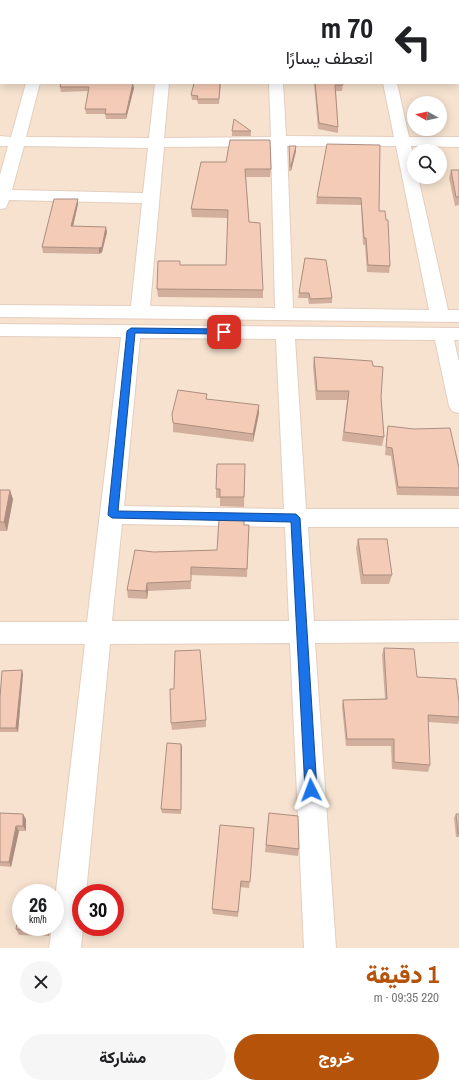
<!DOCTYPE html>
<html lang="ar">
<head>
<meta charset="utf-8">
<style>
  body { margin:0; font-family:"Archivo Narrow",Vazirmatn,sans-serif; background:#f6f6f6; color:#202124; direction:rtl; height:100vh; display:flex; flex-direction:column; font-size:15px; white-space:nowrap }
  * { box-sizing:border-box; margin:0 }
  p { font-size:13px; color:#757577 }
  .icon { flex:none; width:22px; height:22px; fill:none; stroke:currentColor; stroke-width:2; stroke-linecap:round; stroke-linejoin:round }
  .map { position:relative; height:948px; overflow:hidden; direction:ltr }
  .details { display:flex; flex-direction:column; background:#fff; flex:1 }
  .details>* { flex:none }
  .hud { position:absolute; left:0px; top:0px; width:459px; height:84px; box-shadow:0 2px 10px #0003; direction:rtl; background:#fff; color:#202124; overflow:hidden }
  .needle { width:26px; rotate:278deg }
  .tools { position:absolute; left:407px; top:96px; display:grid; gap:8px }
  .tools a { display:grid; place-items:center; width:40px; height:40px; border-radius:50%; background:#fff; box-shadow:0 2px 10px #0003; font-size:20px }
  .speed { position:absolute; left:12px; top:884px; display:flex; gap:8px; font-size:20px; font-weight:700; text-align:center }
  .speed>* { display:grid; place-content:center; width:52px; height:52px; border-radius:50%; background:#fff; box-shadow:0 2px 10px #0003; line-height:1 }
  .speed small { font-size:10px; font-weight:400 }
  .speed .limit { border:6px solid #d22; background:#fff; color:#111 }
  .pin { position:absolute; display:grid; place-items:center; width:34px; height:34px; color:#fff; margin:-17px; border-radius:8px; box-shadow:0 2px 6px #0006 }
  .me { position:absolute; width:44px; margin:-22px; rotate:357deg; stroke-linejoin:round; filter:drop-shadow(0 0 3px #0008) }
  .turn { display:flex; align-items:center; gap:14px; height:84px; padding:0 20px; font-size:18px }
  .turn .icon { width:52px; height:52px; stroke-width:2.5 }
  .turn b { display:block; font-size:28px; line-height:34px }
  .round { display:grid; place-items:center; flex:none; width:42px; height:42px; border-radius:21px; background:#f6f6f6 }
  .summary { display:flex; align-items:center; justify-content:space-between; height:68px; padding:0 20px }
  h1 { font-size:24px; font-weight:800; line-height:30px; color:#b45309 }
  .cta { display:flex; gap:8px; margin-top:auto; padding:8px 20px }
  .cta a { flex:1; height:46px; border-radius:24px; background:#b45309; color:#fff; font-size:16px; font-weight:800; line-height:46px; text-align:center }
  .cta a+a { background:#f6f6f6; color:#202124 }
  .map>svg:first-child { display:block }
</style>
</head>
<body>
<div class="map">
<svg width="459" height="948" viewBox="0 0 459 948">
  <rect width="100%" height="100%" fill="#fef1e1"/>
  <path fill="#f6e2cf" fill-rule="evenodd" d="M0,0H459V948H0ZM1,1H458V83H1ZM414,103H440V129H414ZM414,151H440V177H414ZM21,893H55V927H21ZM81,893H115V927H81Z"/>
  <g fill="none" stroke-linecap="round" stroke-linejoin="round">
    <defs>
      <g id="minor">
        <rect x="50" y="0" width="12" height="1"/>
        <rect x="163" y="0" width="12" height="1"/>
        <rect x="265" y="0" width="12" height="1"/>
        <rect x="367" y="0" width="12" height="1"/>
        <rect x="0" y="24" width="1" height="8"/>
        <rect x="458" y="24" width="1" height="8"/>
        <path d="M26,83H40L26,137L149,138L155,83H169L164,138L271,137L269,83H283L286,136L394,137L383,83H397L409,137H459V147L411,146L414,158V177H418L448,310H459V322L0,317V305L131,306L142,203L9,200L6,208L0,209V175L8,146H0V136L11,137ZM24,146L148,148L143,193L12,190ZM271,146L275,308L150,306L164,147ZM287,146H396L429,310L293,308Z"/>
        <path d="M0,324L459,328V340H454L459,362V413L452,411L449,406L435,340L295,339L306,509H459V527H308L314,621L459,620V642L315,643L336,948H304L290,643L110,644L86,893H81V927H83L81,948H49L52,927H55V899L85,644H0V622H87L121,337L0,336ZM140,338L276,339L284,509L124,506ZM122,524L285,527L289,621H112Z"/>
      </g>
    </defs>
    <use href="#minor" stroke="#e4cebf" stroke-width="2"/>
    <use href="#minor" fill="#fff" fill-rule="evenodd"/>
  </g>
  <g fill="#d2af9d">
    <polygon points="0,0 26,0 25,1 1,1 1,16 0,16"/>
    <polygon points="61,83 134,88 126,119 106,119 105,114 86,114 85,109 88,91 61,92 60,87"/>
    <polygon points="221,83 219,104 198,104 197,100 192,100 191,95"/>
    <polygon points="314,83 343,83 342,91 336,91 338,127 338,133 318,129"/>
    <rect x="232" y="131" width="19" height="5"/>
    <polygon points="327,144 379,211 390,266 389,273 367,272 365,245 363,245 361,205 316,204 317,197"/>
    <polygon points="289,146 296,151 291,171 289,171"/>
    <polygon points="201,162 271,169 270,177 246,177 249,222 263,290 263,298 158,297 157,289 180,265 226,265 228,218 192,217 191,209"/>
    <polygon points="451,170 459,170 459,205 455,206 449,178"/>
    <polygon points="78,199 78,204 73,226 107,232 102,252 99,254 43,253 42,247"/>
    <polygon points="305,258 332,298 332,303 309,304 308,298 298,298 299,293"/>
    <polygon points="314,357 373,366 381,397 384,437 382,446 342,441 347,400 316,400 313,366"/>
    <polygon points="207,399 259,413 253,442 173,432 173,423"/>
    <polygon points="388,426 459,468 459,496 397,495 391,456 385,455 387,434"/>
    <polygon points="245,464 244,507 220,506 220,498 216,498 216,489"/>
    <polygon points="0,490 13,499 7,531 0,531"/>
    <polygon points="244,525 249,525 247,577 191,575 191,589 148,591 147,599 128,598 127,590 154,552 217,550"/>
    <polygon points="358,539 392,575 389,584 361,584 356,548"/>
    <polygon points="384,648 417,677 459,702 459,721 458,724 428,722 430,765 428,772 392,769 391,746 346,746 342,707 343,700 385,699 382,655"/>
    <polygon points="23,674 18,732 0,732 0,697"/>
    <polygon points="206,720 206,727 172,730 171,723"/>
    <polygon points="181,744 181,814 162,813 161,809"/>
    <polygon points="0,813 26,819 26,831 19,831 11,867 0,866"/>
    <polygon points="269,813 299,849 298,856 265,852"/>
    <polygon points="456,814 459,814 459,837 456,837 454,818"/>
    <polygon points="254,828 249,888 240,887 238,917 213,914 212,909"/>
    <polygon points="21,927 50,927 49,936 19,935 16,929"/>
  </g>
  <g fill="#ab8e80">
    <polygon points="133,83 134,88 126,119 126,114"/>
    <polygon points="296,146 296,151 291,171 291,166"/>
    <polygon points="78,199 78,204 72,231 71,226"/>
    <polygon points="106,227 107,232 102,252 99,254 99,248"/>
    <polygon points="259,405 259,413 253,442 253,434"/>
    <polygon points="10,490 13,499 7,531 4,522"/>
    <polygon points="147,583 148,591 147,599 146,591"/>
    <polygon points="22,670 23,674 18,732 16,728"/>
    <polygon points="181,744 182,748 181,814"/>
    <polygon points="23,814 26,819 26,831 23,826"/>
    <polygon points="16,826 19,831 11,867 9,862"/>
    <polygon points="47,927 50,927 49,936 46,931"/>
  </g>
  <g fill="#f4cbb7" stroke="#ab8e80">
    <polygon points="0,0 22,0 21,1 1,1 1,11 0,11"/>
    <polygon points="103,0 168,0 168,1 102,1"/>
    <rect x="202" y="0" width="49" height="1"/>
    <polygon points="391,0 454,0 454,1 392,1"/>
    <polygon points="61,83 133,83 126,114 105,114 106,109 85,109 89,87 60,87"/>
    <polygon points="194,83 220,83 219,99 197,99 198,96 191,95"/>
    <polygon points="315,83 343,83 343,85 335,85 338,127 319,123"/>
    <polygon points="234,119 251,131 232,131"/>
    <polygon points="230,140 270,140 271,169 245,169 249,222 260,223 263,290 157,289 158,261 180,261 180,265 226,265 228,210 191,209 201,162 226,162"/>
    <polygon points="327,144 380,145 379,211 385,211 386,220 388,220 390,266 368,265 366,238 364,238 361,198 317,197"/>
    <polygon points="289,146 296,146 291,166 290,166"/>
    <polygon points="451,170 459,170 459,197 456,197"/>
    <polygon points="54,199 78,199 71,226 106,227 102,247 99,248 42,247"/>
    <polygon points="305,258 326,260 332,298 310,299 309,293 299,293"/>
    <polygon points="314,357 372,361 373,366 383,367 381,397 384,437 344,432 349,391 317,391"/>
    <polygon points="178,390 207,394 206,399 259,405 253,434 173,423 172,414"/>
    <polygon points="388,426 414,429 450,428 459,468 459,488 398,487 392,448 386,447"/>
    <polygon points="217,464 245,464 244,497 220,497 220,489 216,489"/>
    <polygon points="0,490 10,490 4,522 0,522"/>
    <polygon points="219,519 244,519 244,525 249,525 247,569 191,567 191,581 147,583 146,591 127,590 135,550 154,552 217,550"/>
    <polygon points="358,539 387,539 392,575 363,575"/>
    <polygon points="384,648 414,649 417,677 456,679 459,702 459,717 428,715 430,765 394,762 394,739 347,739 343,700 387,699"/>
    <polygon points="200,650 206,720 171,723 170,689 174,689 175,651"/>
    <polygon points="22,670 16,728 0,728 0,697 2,671"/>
    <polygon points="167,743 181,744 181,810 161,809"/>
    <polygon points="0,813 23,814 23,826 16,826 9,862 0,862"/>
    <polygon points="269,813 298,816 299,849 266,845"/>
    <polygon points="456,814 459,814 459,834 458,834"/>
    <polygon points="220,825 254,828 250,882 241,881 238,912 212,909"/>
    <polygon points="22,891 51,892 51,893 22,893"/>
    <polygon points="21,899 21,927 47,927 46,931 16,929"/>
  </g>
  <polygon fill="#1a73e8" stroke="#114b97" points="131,328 224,329 227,332 224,334 135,333 118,511 296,514 300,518 317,790 315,794 311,795 307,794 305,790 291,522 112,518 108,515 127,331"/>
</svg>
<div class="tools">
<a><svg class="needle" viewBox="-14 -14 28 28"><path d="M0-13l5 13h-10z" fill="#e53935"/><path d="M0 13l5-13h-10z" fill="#757577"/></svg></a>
<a><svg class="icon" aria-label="search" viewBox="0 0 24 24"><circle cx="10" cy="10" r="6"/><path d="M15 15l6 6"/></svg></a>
</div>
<div class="speed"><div>26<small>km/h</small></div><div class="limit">30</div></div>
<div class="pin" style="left:224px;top:332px;background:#d93025"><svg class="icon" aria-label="arrive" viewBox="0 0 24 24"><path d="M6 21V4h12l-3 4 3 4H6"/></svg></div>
<svg class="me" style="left:311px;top:790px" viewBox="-20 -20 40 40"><path d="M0-17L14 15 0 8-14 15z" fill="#1a73e8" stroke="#fff" stroke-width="4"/></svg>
<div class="hud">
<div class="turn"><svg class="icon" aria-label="left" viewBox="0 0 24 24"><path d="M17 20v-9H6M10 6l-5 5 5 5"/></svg><div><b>70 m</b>انعطف يسارًا</div></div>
</div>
</div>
<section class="details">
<div class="summary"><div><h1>1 دقيقة</h1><p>220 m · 09:35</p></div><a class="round"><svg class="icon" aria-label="close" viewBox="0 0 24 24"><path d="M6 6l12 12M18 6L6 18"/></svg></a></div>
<div class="cta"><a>خروج</a><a>مشاركة</a></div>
</section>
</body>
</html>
